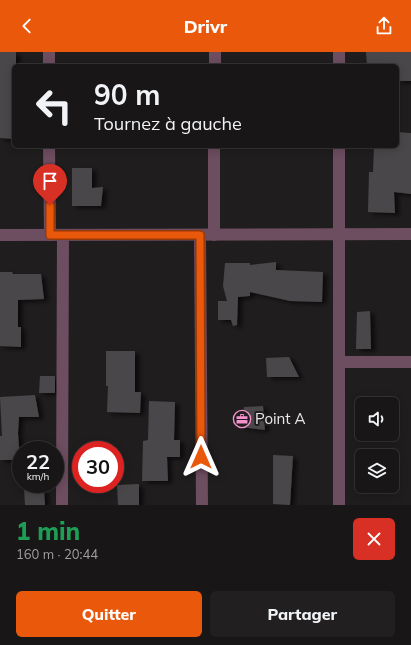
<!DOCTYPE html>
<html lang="fr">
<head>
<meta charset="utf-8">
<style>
  body { margin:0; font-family:Mulish,sans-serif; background:#211f1f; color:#f1f3f6; height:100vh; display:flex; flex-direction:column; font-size:15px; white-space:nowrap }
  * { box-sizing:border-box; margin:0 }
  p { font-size:13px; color:#9f9fa1 }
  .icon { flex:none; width:22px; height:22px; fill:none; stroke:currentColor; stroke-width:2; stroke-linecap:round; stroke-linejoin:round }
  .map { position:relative; height:453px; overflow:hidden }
  .side { display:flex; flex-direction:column; background:#181616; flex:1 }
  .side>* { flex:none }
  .hud { position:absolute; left:12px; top:12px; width:387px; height:84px; border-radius:6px; box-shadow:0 2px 10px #0003,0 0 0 1px #363535; background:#181616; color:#f1f3f6; overflow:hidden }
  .tools { position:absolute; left:355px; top:345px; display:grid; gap:8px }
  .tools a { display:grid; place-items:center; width:44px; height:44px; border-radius:6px; background:#181616; box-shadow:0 2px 10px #0003,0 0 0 1px #363535; font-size:20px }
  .speed { position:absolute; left:12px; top:389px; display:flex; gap:8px; font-size:20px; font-weight:700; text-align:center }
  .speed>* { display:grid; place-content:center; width:52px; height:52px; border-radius:50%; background:#181616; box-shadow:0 2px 10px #0003,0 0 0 1px #363535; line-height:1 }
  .speed small { font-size:10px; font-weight:400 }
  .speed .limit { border:6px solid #d22; background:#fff; color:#111 }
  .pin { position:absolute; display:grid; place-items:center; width:34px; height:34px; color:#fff; margin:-41px -17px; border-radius:50% 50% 50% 0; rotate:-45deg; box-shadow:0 0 4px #0007 }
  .pin .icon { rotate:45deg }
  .me { position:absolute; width:44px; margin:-22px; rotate:0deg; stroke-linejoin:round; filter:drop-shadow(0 0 3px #0008) }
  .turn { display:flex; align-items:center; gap:14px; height:84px; padding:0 16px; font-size:18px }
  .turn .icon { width:52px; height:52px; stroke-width:2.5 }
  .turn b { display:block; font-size:28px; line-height:34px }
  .round { display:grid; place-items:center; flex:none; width:42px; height:42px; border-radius:6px; background:#211f1f }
  .overview { display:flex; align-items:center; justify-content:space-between; height:68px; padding:0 16px }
  h1 { font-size:24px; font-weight:800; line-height:30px; color:#1e9e55 }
  .primary-button { display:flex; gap:8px; margin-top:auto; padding:8px 16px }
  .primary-button a { flex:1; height:46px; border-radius:6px; background:#ea580c; color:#fff; font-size:16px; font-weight:800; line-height:46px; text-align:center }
  .primary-button a+a { background:#211f1f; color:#f1f3f6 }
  header { display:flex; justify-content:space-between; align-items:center; height:52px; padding:0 16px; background:#ea580c; color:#fff; font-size:18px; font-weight:800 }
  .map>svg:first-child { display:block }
</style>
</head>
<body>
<header><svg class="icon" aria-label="back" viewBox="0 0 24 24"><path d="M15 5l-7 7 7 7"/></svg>Drivr<svg class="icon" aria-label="share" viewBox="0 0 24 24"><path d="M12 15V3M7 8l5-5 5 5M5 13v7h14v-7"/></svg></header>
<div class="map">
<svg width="411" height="453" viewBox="0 0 411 453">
  <defs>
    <filter id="shadow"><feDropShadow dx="4.5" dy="2.5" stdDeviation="2" flood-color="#0009"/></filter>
  </defs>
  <rect width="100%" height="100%" fill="#201d1e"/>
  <g fill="#4a4748" filter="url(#shadow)">
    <polygon points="0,0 16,0 16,14 14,14 14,87 0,86"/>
    <polygon points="366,0 411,0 411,29 397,29 397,14 367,14"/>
    <polygon points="397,80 411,81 411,142 394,140 395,161 368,160 369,120 373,120 374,94 397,94"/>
    <polygon points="72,116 92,116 92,136 103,135 101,154 72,154"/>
    <polygon points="276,210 276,218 323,220 322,250 290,249 250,240 250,244 238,245 237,273 233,274 231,268 218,268 218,249 227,249 223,234 225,211 250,211 250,213"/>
    <polygon points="0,220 12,220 13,222 41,222 44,247 18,248 18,275 21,275 21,295 0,294"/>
    <polygon points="370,259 371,297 356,297 357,260"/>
    <polygon points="106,299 135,299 135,340 141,340 140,361 107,360 108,334 106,334"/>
    <polygon points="289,305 299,325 267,325 266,306"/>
    <polygon points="40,324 55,324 55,341 39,341"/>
    <polygon points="35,343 39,365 19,365 18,381 20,408 0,408 0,384 2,384 0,345"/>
    <polygon points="149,349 175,350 174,388 180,388 180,405 167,405 168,429 142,429 143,389 148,388"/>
    <polygon points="263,354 265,378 240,375 244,355"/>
    <polygon points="273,403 293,404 290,453 273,452"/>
    <polygon points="139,432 139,453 118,453 117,433"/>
    <polygon points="24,436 44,438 45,453 25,453"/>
  </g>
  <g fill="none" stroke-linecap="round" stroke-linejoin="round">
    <g stroke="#6d4d60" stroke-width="12">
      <polyline points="49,0 49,14"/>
      <polyline points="339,0 339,14"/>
      <polyline points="215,14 215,0"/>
      <polyline points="49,94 50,183"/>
      <polyline points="339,94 339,453"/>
      <polyline points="0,183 411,182"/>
      <polyline points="200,183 202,453"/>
      <polyline points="214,183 214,94"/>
      <polyline points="339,310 411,310"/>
      <polyline points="62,453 63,183"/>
    </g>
  </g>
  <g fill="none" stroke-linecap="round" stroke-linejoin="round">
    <defs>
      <polyline id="route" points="50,153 50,183 200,183 201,405"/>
    </defs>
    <use href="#route" stroke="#983908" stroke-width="10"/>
    <use href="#route" stroke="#ea580c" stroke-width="7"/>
  </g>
  <defs>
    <symbol id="office-ring" viewBox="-11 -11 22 22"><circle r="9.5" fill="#201d1e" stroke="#f790ce" stroke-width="1.5"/><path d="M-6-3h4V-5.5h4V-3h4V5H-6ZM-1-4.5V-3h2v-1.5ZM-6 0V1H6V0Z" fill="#f790ce"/></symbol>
  </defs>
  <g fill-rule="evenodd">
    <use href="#office-ring" x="232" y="357" width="20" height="20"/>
  </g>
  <g text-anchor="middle" stroke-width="4" stroke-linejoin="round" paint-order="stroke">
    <g font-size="15" fill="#eae8e9" stroke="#201d1e" text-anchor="start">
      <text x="255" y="372">Point A</text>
    </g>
  </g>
</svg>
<div class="tools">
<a><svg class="icon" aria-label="sound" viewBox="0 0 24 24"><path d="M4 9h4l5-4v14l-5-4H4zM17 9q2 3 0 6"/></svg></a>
<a><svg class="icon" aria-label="layers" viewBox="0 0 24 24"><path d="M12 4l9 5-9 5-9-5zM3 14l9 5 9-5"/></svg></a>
</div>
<div class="speed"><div>22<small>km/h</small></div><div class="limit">30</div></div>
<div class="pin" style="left:50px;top:153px;background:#d93025"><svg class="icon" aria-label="arrive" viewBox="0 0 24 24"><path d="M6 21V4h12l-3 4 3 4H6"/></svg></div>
<svg class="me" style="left:201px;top:405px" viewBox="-20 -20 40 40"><path d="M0-17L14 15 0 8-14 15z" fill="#ea580c" stroke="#fff" stroke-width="4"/></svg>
<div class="hud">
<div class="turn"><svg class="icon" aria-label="left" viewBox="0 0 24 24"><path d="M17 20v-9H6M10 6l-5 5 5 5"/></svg><div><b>90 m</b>Tournez à gauche</div></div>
</div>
</div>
<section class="side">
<div class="overview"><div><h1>1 min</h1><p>160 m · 20:44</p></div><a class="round" style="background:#d93025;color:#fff"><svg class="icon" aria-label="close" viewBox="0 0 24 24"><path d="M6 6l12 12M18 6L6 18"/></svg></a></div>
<div class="primary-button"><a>Quitter</a><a>Partager</a></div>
</section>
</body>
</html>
